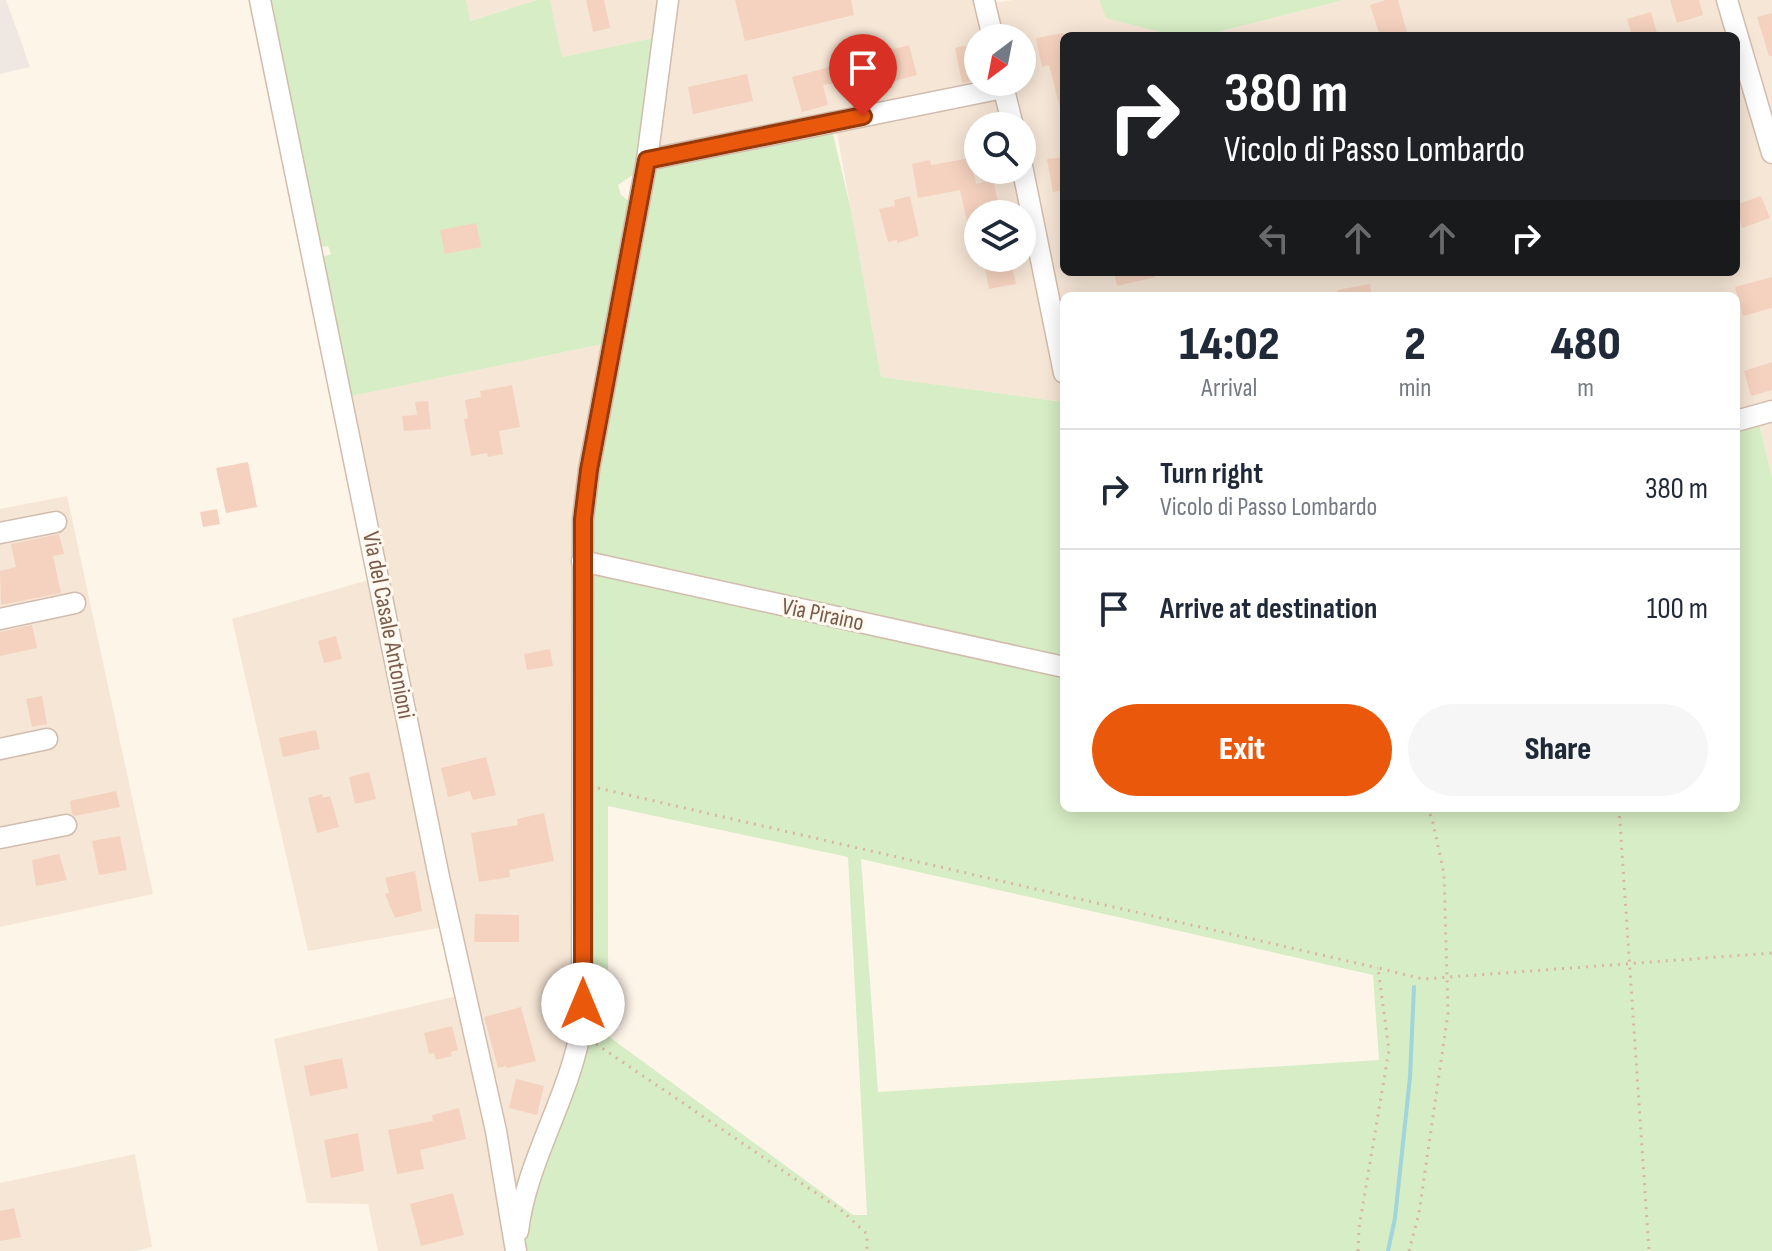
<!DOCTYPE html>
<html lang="en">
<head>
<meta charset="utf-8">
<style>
  body { margin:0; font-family:"Sofia Sans Condensed",sans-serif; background:#f6f6f7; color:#1f2937; height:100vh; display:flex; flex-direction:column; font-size:30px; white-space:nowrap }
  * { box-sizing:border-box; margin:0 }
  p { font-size:26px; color:#747a83 }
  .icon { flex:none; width:44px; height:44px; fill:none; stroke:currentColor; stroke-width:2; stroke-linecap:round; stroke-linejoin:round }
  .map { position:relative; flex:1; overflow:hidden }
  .details { position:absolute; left:1060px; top:292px; width:680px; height:520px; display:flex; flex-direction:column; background:#fff; border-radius:12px; box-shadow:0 4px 20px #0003 }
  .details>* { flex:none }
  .guide { position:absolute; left:1060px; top:32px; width:680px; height:244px; border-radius:12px; box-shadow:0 4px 20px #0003; background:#202124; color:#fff; overflow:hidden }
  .needle { width:52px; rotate:212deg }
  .buttons { position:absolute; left:964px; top:24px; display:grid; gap:16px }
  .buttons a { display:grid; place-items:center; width:72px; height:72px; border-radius:50%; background:#fff; box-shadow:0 4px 20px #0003; font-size:40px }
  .pin { position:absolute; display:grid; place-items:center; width:68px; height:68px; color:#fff; margin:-82px -34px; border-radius:50% 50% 50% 0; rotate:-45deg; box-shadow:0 0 8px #0007 }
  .pin .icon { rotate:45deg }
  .me { position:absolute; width:88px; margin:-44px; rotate:0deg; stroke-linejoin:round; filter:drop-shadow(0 0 6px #0008) }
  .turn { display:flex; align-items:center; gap:28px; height:168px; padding:0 32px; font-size:36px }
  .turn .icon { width:104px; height:104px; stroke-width:2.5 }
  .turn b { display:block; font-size:56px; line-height:68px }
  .lanes { display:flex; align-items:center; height:76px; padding:0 32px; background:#0003; justify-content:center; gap:40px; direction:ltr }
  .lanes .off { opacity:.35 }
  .eta { display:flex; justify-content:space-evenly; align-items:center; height:136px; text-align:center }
  .eta b { font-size:48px; font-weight:800; line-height:56px }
  .action { display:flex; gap:16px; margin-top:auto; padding:16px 32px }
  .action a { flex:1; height:92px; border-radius:48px; background:#ea580c; color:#fff; font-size:32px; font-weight:800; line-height:92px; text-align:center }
  .action a+a { background:#f6f6f7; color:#1f2937 }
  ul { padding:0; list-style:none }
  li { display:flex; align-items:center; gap:24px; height:120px; padding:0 32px; border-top:2px solid #e0e1e3 }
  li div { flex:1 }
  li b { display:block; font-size:30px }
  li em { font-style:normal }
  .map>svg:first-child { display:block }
</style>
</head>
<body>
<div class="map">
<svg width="1772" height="1251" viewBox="0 0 1772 1251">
  <rect width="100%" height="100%" fill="#fef5e9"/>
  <g fill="#f6e6d6" fill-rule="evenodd">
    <polygon points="466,0 537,0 469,21"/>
    <path d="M550,0H985L986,4L1013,0H1099L1107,18L1175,36H1064V272H1736V36H1202L1344,0H1772V478L1757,415L1736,421V296H1064V402L881,377L835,122L647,160L659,37L562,57ZM978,38H1022V82H978ZM978,126H1022V170H978ZM978,214H1022V258H978Z"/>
    <polygon points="613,342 589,470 583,988 517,1251 378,1251 368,1204 307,1203 274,1039 465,994 450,926 308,951 232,619 379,577 342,398"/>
    <polygon points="67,496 153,894 0,927 0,509"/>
    <polygon points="135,1154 152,1247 135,1251 0,1251 0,1183"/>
  </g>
  <polygon fill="#eee7e2" points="0,0 6,0 30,67 0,74"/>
  <g fill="#d7edc5" fill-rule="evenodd">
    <polygon points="265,0 466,0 470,21 537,0 550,0 562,57 659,37 634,174 618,185 621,195 629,201 603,344 347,397 319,258 331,254 328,246 317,248"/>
    <polygon points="1099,0 1344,0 1202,36 1175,36 1106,18"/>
    <polygon points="831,126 851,210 881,377 1063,402 1064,662 589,557 592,485 654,171 661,165"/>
    <path d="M1757,415L1772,478V1251H523L530,1198L579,1069L588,583L593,576L601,572L1064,670V808H1736V421ZM608,806L848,857L867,1215H853L608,1036ZM861,859L1373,975L1379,1060L878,1092Z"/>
  </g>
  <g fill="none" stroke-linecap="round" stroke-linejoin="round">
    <polyline stroke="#a1d4db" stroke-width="4" points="1388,1251 1395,1218 1410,1077 1414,987"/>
  </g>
  <g fill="#f5d2bf">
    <polygon points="586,0 604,0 610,28 593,32"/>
    <polygon points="735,0 851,0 854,15 745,41"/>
    <polygon points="1386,0 1398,0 1408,36 1380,36 1370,5"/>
    <polygon points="1670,0 1699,0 1703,15 1677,23"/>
    <polygon points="1651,12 1658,36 1632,36 1627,19"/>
    <polygon points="1772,13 1772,56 1769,56 1757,17"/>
    <polygon points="1064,33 1064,108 1060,108 1049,65 1042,67 1036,38"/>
    <polygon points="978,43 978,80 962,83 955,48"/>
    <polygon points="909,45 917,75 887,83 880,53"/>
    <polygon points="854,60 855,67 862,66 866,96 851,99 848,81 823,85 828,105 802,112 792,77 837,65 836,63"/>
    <polygon points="747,74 753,101 693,114 688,87"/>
    <polygon points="1064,157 1064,190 1053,192 1047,159"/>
    <polygon points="970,158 976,184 993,180 1001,214 978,214 978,248 973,248 960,190 918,198 912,164 930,160 931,165"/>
    <polygon points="910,196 919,236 897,243 897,240 888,242 879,209 895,206 894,200"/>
    <polygon points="1761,196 1770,218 1742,228 1736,205"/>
    <polygon points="476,223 481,247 445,254 440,230"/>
    <polygon points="983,258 1010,258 1016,284 989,289"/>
    <polygon points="1114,272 1154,272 1155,277 1117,286"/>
    <polygon points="1772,277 1772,308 1743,316 1735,287"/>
    <polygon points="1370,284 1372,296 1337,296 1337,290"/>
    <polygon points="1772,362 1772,390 1751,396 1744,371"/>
    <polygon points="512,385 520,427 499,431 503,454 488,457 487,453 471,456 464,419 468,418 465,400 481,397 480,391"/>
    <polygon points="428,401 431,429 404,431 402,416 417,415 415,402"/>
    <polygon points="248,462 257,507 226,513 216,468"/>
    <polygon points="217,509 220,524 203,527 200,512"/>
    <polygon points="59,534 64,554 53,556 61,593 1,605 0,571 16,567 11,544"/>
    <polygon points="32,625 37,648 0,656 0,632"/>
    <polygon points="336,636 342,659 324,663 318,641"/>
    <polygon points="550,649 553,666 527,670 524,654"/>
    <polygon points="42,696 47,724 32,727 26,699"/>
    <polygon points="316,730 320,749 283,757 279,738"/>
    <polygon points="486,757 496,795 473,800 470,791 448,797 441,768"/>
    <polygon points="369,772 376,799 355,804 349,777"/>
    <polygon points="116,791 120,807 75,816 72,814 70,801"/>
    <polygon points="322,794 323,798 330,796 339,827 317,833 308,798"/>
    <polygon points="544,813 554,861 509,870 510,877 479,882 471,833 518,825 517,819"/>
    <polygon points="120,836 127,870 99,875 92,841"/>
    <polygon points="59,854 67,880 36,886 32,860"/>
    <polygon points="415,871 422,911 395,918 385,894 389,893 385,878"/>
    <polygon points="475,914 519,915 519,942 474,942"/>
    <polygon points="521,1007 536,1061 507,1068 506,1066 498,1068 484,1017"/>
    <polygon points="452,1026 458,1050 451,1052 452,1056 436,1060 434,1053 429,1054 424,1033"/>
    <polygon points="342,1058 348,1088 310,1096 304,1066"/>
    <polygon points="516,1079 544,1086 537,1115 509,1108"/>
    <polygon points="459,1108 466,1139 420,1150 424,1169 397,1174 388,1130 433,1121 432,1115"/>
    <polygon points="358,1133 364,1171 331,1178 324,1140"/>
    <polygon points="453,1193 464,1235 421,1246 410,1204"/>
    <polygon points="14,1208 21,1237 0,1241 0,1211"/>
  </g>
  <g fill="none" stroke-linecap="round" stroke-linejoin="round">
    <defs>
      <g id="minor">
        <polyline points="260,0 439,877 496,1131 516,1251"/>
        <polyline points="984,0 993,38"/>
        <polyline points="1727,0 1772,153"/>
        <polyline points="1002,82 1013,126"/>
        <polyline points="647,160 1003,88"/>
        <polyline points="1022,166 1064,373"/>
        <polyline points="1736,421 1772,411"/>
        <polyline points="0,533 56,522"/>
        <polyline points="582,561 1064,667"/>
        <polyline points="0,619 75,603"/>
        <polyline points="0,749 47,739"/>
        <polyline points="0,838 66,825"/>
        <path d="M518,1231C526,1161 571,1095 582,1023L583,519L589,470L647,160L668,0"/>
      </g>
    </defs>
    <use href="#minor" stroke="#d1bcad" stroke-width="23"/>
    <g stroke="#dab5a1" stroke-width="3" stroke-dasharray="2 6" stroke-linecap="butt">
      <polyline points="598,788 1378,968"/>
      <polyline points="1619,808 1649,1251"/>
      <polyline points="596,1044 841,1210 867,1234 867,1251"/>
      <polyline points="1358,1251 1359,1228 1389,1050 1378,968 1423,979 1772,953"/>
      <polyline points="1409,1251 1419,1213 1448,1013 1444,874 1432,818 1426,808"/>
    </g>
    <use href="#minor" stroke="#fff" stroke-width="20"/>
  </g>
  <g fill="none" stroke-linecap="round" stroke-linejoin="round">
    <defs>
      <polyline id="route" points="583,1004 583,519 589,470 647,160 863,116"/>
    </defs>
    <use href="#route" stroke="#983908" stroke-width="20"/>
    <use href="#route" stroke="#ea580c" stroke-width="14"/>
  </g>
  <g text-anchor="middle" stroke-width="6" stroke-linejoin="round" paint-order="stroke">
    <g font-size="24" fill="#7a5a4a" stroke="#fff9f0">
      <text transform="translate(823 614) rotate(12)" y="8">Via Piraino</text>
      <text transform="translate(389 625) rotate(79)" y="8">Via del Casale Antonioni</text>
    </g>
  </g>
</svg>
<div class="buttons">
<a><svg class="needle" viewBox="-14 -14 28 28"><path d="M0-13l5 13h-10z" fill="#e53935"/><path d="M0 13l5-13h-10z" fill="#747a83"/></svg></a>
<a><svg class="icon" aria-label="search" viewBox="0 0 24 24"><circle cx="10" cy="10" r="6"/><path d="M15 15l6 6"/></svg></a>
<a><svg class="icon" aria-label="layers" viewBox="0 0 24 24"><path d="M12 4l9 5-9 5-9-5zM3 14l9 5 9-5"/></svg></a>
</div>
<div class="pin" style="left:863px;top:116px;background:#d93025"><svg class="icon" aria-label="arrive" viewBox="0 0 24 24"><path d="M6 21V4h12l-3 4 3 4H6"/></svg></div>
<svg class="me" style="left:583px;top:1004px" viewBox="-20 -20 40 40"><circle r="19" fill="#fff"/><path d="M0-13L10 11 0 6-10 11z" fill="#ea580c"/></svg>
<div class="guide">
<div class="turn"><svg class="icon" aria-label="right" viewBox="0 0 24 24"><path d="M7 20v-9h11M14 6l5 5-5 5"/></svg><div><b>380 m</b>Vicolo di Passo Lombardo</div></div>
<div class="lanes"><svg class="icon off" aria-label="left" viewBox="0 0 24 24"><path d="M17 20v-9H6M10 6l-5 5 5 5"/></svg><svg class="icon off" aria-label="ahead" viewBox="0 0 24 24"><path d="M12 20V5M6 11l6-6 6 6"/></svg><svg class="icon off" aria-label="ahead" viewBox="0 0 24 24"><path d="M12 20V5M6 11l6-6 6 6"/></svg><svg class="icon" aria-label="right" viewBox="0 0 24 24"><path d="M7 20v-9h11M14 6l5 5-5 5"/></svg></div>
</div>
<section class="details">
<div class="eta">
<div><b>14:02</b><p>Arrival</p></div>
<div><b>2</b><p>min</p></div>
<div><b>480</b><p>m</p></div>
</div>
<ul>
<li><svg class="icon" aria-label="right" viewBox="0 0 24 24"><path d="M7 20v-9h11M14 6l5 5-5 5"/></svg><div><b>Turn right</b><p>Vicolo di Passo Lombardo</p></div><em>380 m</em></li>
<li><svg class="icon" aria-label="arrive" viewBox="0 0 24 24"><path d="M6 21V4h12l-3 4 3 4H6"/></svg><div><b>Arrive at destination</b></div><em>100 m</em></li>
</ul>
<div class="action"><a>Exit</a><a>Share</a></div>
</section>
</div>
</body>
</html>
